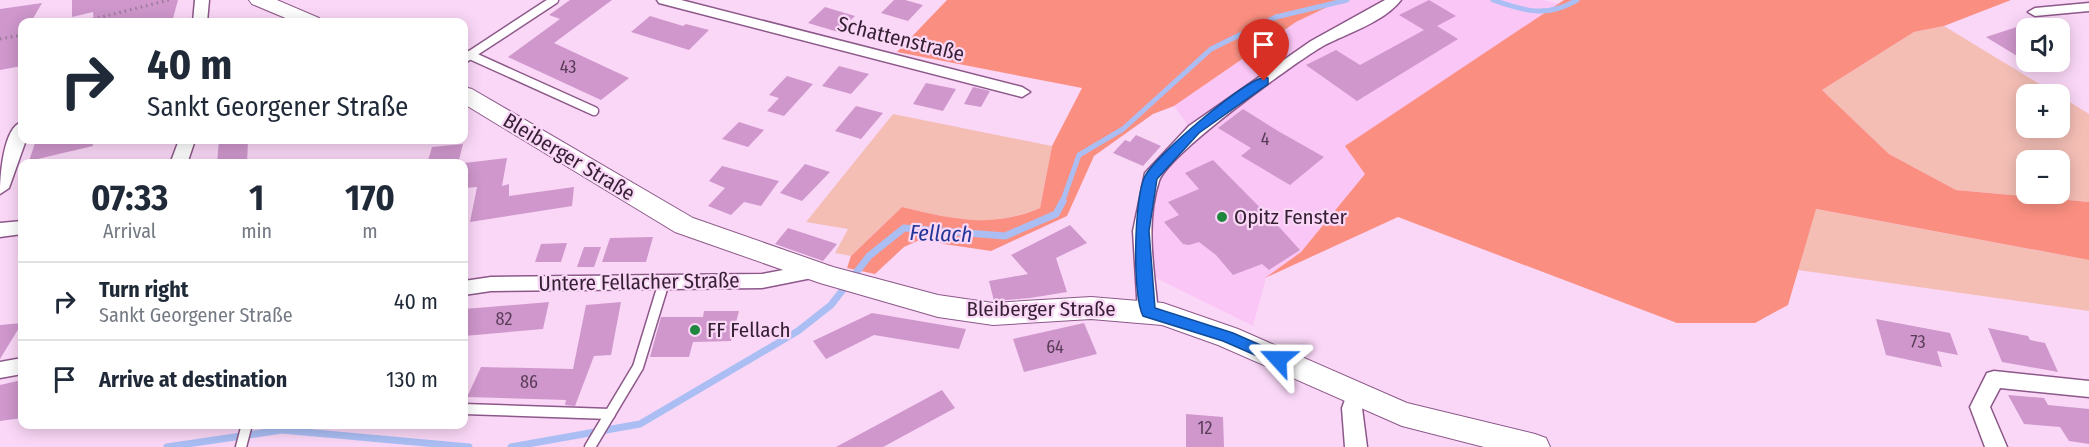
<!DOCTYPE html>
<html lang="en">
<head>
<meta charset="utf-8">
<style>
  body { margin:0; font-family:"Fira Sans Condensed",sans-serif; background:#f6f6f7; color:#1f2937; height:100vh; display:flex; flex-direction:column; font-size:22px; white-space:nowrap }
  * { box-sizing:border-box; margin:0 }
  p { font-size:20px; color:#747a83 }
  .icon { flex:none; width:33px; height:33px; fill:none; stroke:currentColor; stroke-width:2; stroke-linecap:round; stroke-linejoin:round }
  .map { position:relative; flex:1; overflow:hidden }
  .panel { position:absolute; left:18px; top:159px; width:450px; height:270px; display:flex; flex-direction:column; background:#fff; border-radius:12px; box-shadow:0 3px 15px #0003 }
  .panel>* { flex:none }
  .banner { position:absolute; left:18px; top:18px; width:450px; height:126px; border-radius:12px; box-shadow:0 3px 15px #0003; background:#fff; color:#1f2937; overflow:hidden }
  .buttons { position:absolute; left:2016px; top:18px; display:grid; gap:12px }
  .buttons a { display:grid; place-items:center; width:54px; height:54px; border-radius:12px; background:#fff; box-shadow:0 3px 15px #0003; font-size:30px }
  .pin { position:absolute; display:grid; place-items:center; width:51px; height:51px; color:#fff; margin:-62px -26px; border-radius:50% 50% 50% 0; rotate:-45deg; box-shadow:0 0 6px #0007 }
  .pin .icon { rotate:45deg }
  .me { position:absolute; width:66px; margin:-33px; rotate:294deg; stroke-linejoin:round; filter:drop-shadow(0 0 4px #0008) }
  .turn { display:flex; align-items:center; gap:21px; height:126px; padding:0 30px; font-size:27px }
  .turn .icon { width:78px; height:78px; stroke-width:2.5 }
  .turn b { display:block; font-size:42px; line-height:51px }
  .eta { display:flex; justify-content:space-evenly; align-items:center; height:102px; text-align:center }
  .eta b { font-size:36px; font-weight:700; line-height:42px }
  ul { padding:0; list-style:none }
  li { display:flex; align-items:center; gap:18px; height:78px; padding:0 30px; border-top:2px solid #e0e1e3 }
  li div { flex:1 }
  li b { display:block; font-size:22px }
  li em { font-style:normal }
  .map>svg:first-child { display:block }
</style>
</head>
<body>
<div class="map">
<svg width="2089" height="447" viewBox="0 0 2089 447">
  <rect width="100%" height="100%" fill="#fad7f7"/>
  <polygon fill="#fac6f6" points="1342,0 1543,0 1560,4 1346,146 1366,173 1301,252 1266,278 1253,326 1152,276 1142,186 1187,124 1174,106 1296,22"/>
  <g fill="#f4beb5" fill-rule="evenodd">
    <path d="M1944,26L2056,94H2026V128H2060V96L2089,114V202L1956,190L1889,154L1822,90L1914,32ZM2026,160H2060V194H2026Z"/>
    <path d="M893,114L1052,146L1040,208C987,229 956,220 902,207L851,256L835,253L848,229L806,222Z"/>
    <polygon points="1815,209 2089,260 2089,311 1798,270"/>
  </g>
  <g fill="#fa8f81">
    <path d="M947,0H1342L1296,22L1174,106L1153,114L1094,156L1067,216L991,251L944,244L926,237L904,247L875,274L847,268L851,256L902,207C952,219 991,229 1040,208L1052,146L1082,88L897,52Z"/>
    <polygon points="1564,0 2011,0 1944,26 1914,32 1822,90 1889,154 1956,190 2089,202 2089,260 1816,209 1788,305 1755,323 1677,323 1398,217 1265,278 1301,252 1365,174 1345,146"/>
  </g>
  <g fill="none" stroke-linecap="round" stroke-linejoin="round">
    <g stroke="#aabef3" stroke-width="5">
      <path d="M1493,0C1524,11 1547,18 1577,0"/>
      <polyline points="1062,203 1079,155 1123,129 1211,49 1276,17 1347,0"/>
    </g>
    <g stroke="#aabef3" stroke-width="7">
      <polyline points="167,447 282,430 469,447"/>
      <polyline points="511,447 640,424 798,331 831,305 869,256 904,228 1005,236 1056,214 1063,201"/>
    </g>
  </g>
  <g fill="#cf97cc">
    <polygon points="72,0 178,0 172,22 94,22 93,12 72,17"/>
    <polygon points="570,0 612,0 554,43 629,78 601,100 508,57 560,19 549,15"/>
    <polygon points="894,0 905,0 923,5 908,21 881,13"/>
    <polygon points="1429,0 1456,16 1437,26 1458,39 1357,101 1306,65 1336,50 1360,65 1424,30 1399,15"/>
    <polygon points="42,3 31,22 22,22 22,66 0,70 0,9"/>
    <polygon points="825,7 855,16 838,32 808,23"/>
    <polygon points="650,16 683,26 686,24 709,30 689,50 631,32"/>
    <polygon points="2026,24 2026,53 2017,56 1986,37"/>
    <polygon points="839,66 869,74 851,94 822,86"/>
    <polygon points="787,76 813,84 784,116 767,111 779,98 769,95"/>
    <polygon points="926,83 956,89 943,111 913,104"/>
    <polygon points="973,87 990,91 981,107 964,104"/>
    <polygon points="856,106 883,113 861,139 835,131"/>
    <polygon points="1243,109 1278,131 1324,157 1290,185 1241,156 1251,148 1218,128"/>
    <polygon points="739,122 764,130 748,147 722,139"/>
    <polygon points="1136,135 1161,146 1143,166 1113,153 1125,140 1130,142"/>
    <polygon points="36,140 92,140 93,146 29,161"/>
    <polygon points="219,140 248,140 247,164 217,164"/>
    <polygon points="463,144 458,164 427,164 432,147"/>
    <polygon points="507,158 502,186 509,184 509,196 574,187 572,206 470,222 477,187 464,188 464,163"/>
    <polygon points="1213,160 1281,229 1300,250 1269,270 1262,264 1233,275 1216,255 1199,242 1189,245 1183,244 1164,222 1179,215 1168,202 1199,189 1185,173"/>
    <polygon points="805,164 830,172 802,201 780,193"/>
    <polygon points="722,166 779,181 761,206 744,202 731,215 708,206 725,188 709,181"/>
    <polygon points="1070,225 1087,243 1056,258 1067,292 1030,298 994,301 989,281 1028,274 1011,255"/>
    <polygon points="788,228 837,244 823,261 775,244"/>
    <polygon points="653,237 646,262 602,262 610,238"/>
    <polygon points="567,243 561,262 535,262 541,244"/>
    <polygon points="584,247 601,247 594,267 577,267"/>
    <polygon points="549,302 543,329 464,336 464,309"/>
    <polygon points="621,302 611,355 594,356 575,406 565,405 566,400 467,397 481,367 573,369 586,305"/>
    <polygon points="704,311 739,311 731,341 693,342 689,357 650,357 661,317 703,317"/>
    <polygon points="872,313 966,329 959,349 874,335 826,359 813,341"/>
    <polygon points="1876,319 1950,333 1958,355 1937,351 1942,367 1886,355"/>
    <polygon points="22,323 0,359 0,325"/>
    <polygon points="1084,323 1097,354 1024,372 1013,339"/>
    <polygon points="1988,328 2028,336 2030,340 2045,343 2058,372 2002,362"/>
    <polygon points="22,380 22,418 0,421 0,385"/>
    <polygon points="942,390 955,408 883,447 836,447"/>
    <polygon points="2008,395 2044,398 2048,405 2089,409 2089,444 2069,441 2060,427 2024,424"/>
    <polygon points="1186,414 1223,417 1224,447 1186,447"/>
  </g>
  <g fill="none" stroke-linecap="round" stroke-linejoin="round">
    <defs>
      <g id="lane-far1">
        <polyline points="470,55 594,111"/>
        <polyline points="464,59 554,0"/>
      </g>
      <g id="lane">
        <polyline points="464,409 610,414"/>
        <polyline points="241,447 247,424"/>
        <polyline points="590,447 638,367 664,282"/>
      </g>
      <g id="street">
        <polygon points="195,0 209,0 207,22 193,22"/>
        <polygon points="657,0 681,0 1022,87 1030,92 1022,97 659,3"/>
        <path d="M1385,0H1401C1384,22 1348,33 1323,46C1294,63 1168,154 1159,181C1145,223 1154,269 1158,312L1155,317L1148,319L1141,317L1138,312L1133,231L1145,173L1189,126L1311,41Z"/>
        <polygon points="2089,3 2089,11 2035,16 2028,12 2035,8"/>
        <path d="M22,122V140H26L9,188L0,194C0,177 3,127 22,122Z"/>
        <polygon points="179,140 195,140 187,164 170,164"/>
        <polygon points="22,221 22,234 0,237 0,223"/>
        <polygon points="815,264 822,266 824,271 822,276 762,288 491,291 464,295 464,281 491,277 762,274"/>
        <polygon points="22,358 22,374 0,378 0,362"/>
        <polygon points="1994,371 2089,381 2089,397 2000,388 1990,407 2007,447 1985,447 1970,407 1987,373"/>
        <polygon points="1356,386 1363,389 1366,395 1362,408 1367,447 1345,447 1342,408 1349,389"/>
      </g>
      <g id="secondary">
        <polygon points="249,0 277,0 319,18 323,22 295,22 252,4"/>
        <polygon points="464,87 472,89 693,218 833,267 938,295 993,303 1091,297 1163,303 1238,329 1407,403 1535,434 1546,438 1550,447 1484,447 1402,426 1218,345 1162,325 1091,319 993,325 938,317 820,283 675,232 464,104"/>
      </g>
    </defs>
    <use href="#lane-far1" stroke="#8c5889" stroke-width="11"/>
    <use href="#lane" stroke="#8c5889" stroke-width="13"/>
    <use href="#street" stroke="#8c5889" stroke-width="3"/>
    <use href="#secondary" stroke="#8c5889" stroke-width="2"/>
    <g stroke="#997d97" stroke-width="3" stroke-dasharray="1.5 4" stroke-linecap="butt">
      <polyline points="82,22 169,0"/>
      <polyline points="0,39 22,35"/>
    </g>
    <use href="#lane-far1" stroke="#fff" stroke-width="8"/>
    <use href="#lane" stroke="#fff" stroke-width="10"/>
    <use href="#street" fill="#fff" fill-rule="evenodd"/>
    <use href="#secondary" fill="#fff" fill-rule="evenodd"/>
  </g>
  <path fill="#1a73e8" stroke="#114b97" stroke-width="1.5" d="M1264,77L1268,78V84L1199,133L1157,179L1149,231L1155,308L1233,333L1283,355L1286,359L1278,365L1223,341L1143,316C1132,296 1134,196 1145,176C1157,154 1241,83 1264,77Z"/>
  <g fill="#1d873d" stroke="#fad7f7" stroke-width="2">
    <circle cx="1222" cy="217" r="6"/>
    <circle cx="695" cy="330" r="6"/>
  </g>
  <g text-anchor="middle" stroke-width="4.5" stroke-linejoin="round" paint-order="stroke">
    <g font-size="18" fill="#5c3d59">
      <text x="568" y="73">43</text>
      <text x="1265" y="145">4</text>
      <text x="504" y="325">82</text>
      <text x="1918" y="348">73</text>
      <text x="1055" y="353">64</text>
      <text x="529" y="388">86</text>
      <text x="1205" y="434">12</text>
    </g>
    <g font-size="21" fill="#351f33" stroke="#fad7f7">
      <text transform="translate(901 39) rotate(14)" y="7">Schattenstraße</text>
      <text transform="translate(569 157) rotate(31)" y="7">Bleiberger Straße</text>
      <text transform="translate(639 282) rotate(-1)" y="7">Untere Fellacher Straße</text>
      <text x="1041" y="316">Bleiberger Straße</text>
    </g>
    <g font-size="21" fill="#351f33" stroke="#fad7f7" text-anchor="start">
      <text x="1234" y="224">Opitz Fenster</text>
      <text x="707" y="337">FF Fellach</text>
    </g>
    <g font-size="22" font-style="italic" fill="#223698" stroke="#fad7f7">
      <text transform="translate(941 233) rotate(2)" y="8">Fellach</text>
    </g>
  </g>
</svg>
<div class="buttons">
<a><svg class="icon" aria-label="sound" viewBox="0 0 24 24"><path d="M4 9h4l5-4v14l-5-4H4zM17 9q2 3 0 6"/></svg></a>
<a>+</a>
<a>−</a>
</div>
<div class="pin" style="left:1264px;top:81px;background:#d93025"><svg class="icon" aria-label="arrive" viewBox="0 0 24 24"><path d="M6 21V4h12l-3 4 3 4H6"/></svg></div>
<svg class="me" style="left:1278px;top:359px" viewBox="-20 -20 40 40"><path d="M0-17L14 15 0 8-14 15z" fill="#1a73e8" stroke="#fff" stroke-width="4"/></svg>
<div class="banner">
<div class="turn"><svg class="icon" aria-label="right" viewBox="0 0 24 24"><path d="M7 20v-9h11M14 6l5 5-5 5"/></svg><div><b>40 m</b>Sankt Georgener Straße</div></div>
</div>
<section class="panel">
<div class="eta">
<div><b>07:33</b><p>Arrival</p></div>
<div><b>1</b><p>min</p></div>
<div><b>170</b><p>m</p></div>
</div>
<ul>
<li><svg class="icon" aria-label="right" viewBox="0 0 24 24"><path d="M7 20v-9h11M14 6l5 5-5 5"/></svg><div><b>Turn right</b><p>Sankt Georgener Straße</p></div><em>40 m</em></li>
<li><svg class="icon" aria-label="arrive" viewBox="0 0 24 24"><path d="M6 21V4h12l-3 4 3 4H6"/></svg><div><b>Arrive at destination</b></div><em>130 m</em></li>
</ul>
</section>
</div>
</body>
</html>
